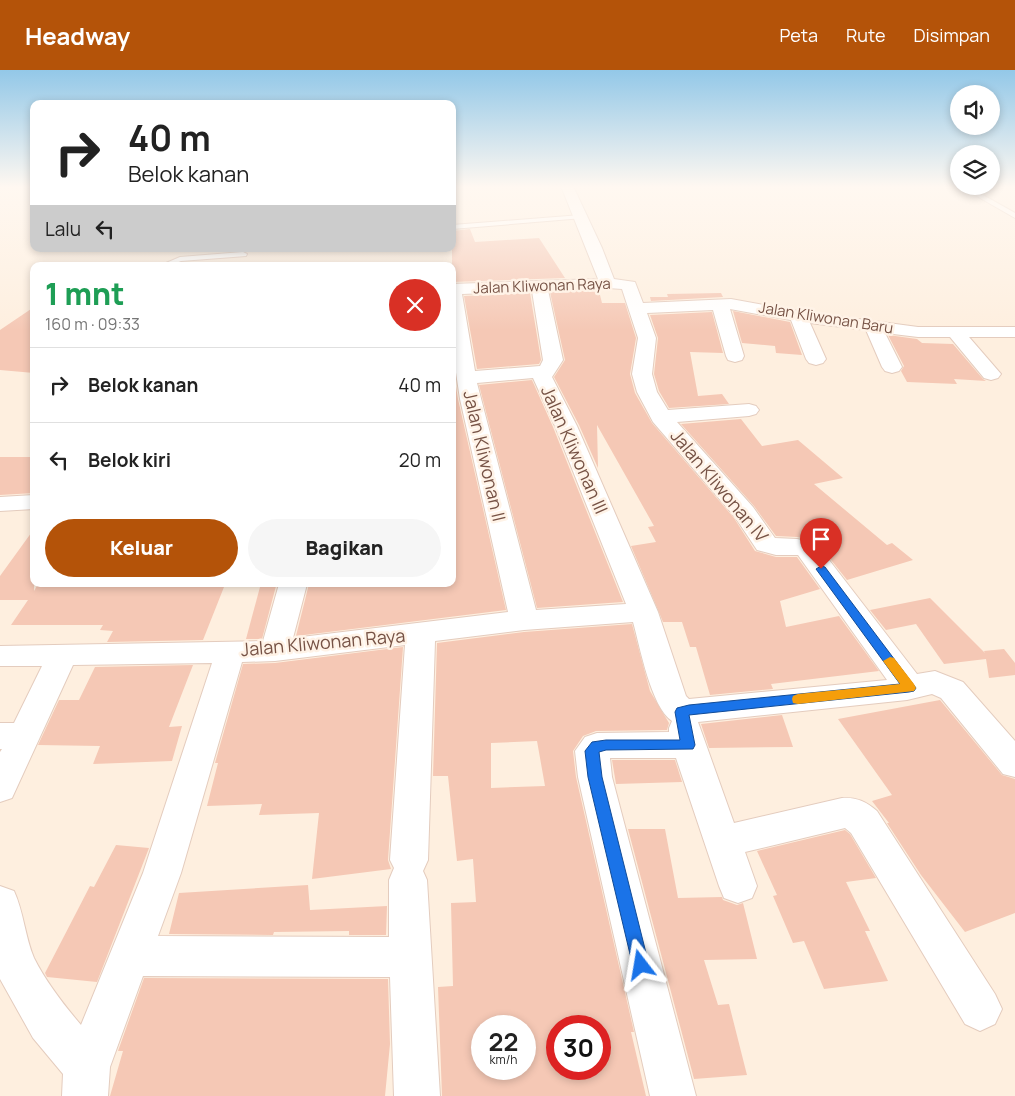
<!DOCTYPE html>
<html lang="id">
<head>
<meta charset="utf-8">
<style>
  body { margin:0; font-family:Manrope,sans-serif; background:#f6f6f6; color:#222; height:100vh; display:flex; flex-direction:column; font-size:19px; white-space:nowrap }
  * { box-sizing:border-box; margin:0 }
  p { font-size:16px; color:#767676 }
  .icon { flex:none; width:28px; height:28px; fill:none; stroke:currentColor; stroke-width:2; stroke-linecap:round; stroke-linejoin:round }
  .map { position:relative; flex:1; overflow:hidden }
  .details { position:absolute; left:30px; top:192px; width:426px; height:325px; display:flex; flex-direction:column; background:#fff; border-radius:10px; box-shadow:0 2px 8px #0003 }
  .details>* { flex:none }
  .hud { position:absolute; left:30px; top:30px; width:426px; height:152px; border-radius:10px; box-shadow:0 2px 8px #0003; background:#fff; color:#222; overflow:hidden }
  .controls { position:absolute; left:950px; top:15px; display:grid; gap:10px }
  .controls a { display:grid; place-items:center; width:50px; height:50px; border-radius:50%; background:#fff; box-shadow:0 2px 8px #0003; font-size:25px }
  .speed { position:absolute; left:471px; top:945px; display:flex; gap:10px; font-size:25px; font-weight:700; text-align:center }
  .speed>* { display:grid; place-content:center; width:65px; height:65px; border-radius:50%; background:#fff; box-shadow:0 2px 8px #0003; line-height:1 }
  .speed small { font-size:12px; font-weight:400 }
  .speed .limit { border:8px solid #d22; background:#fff; color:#111 }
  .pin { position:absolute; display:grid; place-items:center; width:42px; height:42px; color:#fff; margin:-51px -21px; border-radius:50% 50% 50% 0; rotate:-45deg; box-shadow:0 0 5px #0007 }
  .pin .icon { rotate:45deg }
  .me { position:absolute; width:55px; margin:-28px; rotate:346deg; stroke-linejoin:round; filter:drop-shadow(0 0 4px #0008) }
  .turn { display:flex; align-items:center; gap:18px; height:105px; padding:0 15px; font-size:22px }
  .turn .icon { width:65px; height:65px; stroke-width:2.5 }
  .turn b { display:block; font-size:35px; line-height:42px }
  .then { display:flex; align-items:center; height:48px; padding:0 15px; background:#0003; gap:10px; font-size:19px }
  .round { display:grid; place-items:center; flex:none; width:52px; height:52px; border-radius:26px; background:#f6f6f6 }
  .head { display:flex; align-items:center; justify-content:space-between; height:85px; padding:0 15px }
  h1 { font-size:30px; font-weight:800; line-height:38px; color:#1e9e55 }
  .cta { display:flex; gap:10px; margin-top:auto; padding:10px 15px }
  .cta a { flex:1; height:58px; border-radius:30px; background:#b45309; color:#fff; font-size:20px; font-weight:800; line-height:58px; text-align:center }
  .cta a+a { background:#f6f6f6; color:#222 }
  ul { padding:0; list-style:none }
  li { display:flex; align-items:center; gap:15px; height:75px; padding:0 15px; border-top:1px solid #e0e0e0 }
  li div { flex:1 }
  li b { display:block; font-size:19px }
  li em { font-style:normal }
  header { display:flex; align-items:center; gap:30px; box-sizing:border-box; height:70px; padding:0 25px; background:#b45309; color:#fff }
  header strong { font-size:24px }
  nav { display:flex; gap:28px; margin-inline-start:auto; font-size:18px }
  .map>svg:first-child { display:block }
</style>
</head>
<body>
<header>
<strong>Headway</strong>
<nav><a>Peta</a><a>Rute</a><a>Disimpan</a></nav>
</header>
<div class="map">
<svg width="1015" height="1026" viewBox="0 0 1015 1026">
  <rect width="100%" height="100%" fill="#feefdf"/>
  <g fill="#f5c8b5" fill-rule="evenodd">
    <polygon points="470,159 475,172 539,168 565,208 452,212 452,161"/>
    <polygon points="583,221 599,221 602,233 625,233 636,268 630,304 635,323 652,353 734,448 755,481 776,487 797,487 820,519 780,531 786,557 839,546 879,601 771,614 773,619 710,625 696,577 690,577 682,552 663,552 631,476 656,472 648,457 654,456 597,355 598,398 579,355 554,307 565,290 550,222"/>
    <polygon points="530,223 541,290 539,294 477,299 464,226"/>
    <polygon points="721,223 723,227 651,231 650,227 668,227 667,224"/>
    <polygon points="34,237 34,303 0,300 0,260"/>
    <polygon points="733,241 790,252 802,285 776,283 775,276 742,273"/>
    <polygon points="712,242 723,283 690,282 698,326 722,324 729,334 669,338 659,321 654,304 658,268 650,245"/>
    <polygon points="888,265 917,269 922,273 953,274 983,309 986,311 954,309 957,314 907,312 901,301 904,296"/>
    <polygon points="452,292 458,329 506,540 296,566 309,514 452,514"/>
    <polygon points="532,310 553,357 623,532 537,538 479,315"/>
    <polygon points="741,349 762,376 798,370 843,408 814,414 887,475 892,473 913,490 847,510 816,471 797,467 776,466 754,436 681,354"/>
    <polygon points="0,387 34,387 34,423 0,425"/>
    <polygon points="34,459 34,521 38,514 204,514 203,517 224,517 203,570 107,572 113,561 100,560 103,555 11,555 28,530 0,530 0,506"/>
    <polygon points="276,516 262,569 246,569 260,517"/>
    <polygon points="930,528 985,583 984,581 1004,579 1015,593 1015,605 989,608 986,589 944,594 916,554 886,560 870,540"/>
    <path d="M632,554L650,621L669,653L667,660L596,661L583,666L573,681L576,707L634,962H631L646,1026H442L438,917L453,916L451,833L476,832L473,789L457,791L448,706H433L437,573L524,562ZM537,671L545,716L491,718V673ZM482,956H525V999H482ZM558,956H600V999H558Z"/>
    <polygon points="403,577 388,790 391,799 312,809 319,743 259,745 262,734 207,736 218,693 215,693 243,594 275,593"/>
    <polygon points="193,595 169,657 182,656 172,691 93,694 100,676 38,675 59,630 79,630 95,597"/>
    <polygon points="940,630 1002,705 1015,709 1015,843 965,862 921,805 887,753 889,753 872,731 892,725 838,649"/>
    <polygon points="782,645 793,677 709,678 701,654"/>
    <polygon points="612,690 675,690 682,712 616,714"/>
    <polygon points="628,759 665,759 678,828 722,827 723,830 737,835 743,833 757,889 704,890 718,935 729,934 747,1005 694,1009"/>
    <polygon points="845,760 850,764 876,808 846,812 870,861 865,861 888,911 824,919 804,871 793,873 773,826 777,825 757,781"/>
    <polygon points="116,775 149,778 97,912 47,907 45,903 90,816 94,817"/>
    <polygon points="308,815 310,840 387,836 386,865 349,865 349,861 274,862 273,865 169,864 179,823"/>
    <polygon points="144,908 388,909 390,974 385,1026 110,1026 123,981 118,981"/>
  </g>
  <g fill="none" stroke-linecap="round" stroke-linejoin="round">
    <defs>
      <g id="lane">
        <polygon points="959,116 967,116 1015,143 1015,148"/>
        <polygon points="581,145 583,146 583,148 452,159 452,155"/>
        <polygon points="243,182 247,184 246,186 181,191 169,196 159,196 180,187"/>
      </g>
      <g id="street">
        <path d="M561,116H573L602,178L614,209L635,212L643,233L731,229L798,241L918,257H1015V267H969L1001,304L998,308L991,310L984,308L950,267H918L885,263L902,297L899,301L892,303L885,301L882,297L866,260L810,253L826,289L823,293L816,295L809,293L806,289L791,250L730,239L744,286L742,290L735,292L728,290L726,286L713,240L647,243L656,268L652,304L657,322L668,340L749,334L756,336L759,340L756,344L749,346L677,352L753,437L775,468L797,469L816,473L917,604L935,601L963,612L1015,671V707L1003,704L941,628L932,624L907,630L698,652L734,753L842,728C857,727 866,732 877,741L995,924L1002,939L995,954L980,961L965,954L851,763L845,758L745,782L757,816L752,828L738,833L724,828L719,816L676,688H610L612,707L696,1026H650L578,707L575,681L585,667L597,663L669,662V658L672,651C651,637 640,577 633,552L524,560L435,571L428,790L423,801L427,810L440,1026H394L390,907L143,906L110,997L108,1026H62L63,1004L33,968L0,909V816L14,821C24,843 25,867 34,888C46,912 64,935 81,955L143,803L212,593L73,595L12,728L0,732V682L2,679H0V653H14L42,596H0V576L263,571L279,514H307L293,568L508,542L460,329L452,276V214L598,209ZM608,218L622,219L638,268L632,304L637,322L653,352L735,447L757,480L776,485H798L887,610L689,629L686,626L658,542L577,356L552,307L563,290L548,220ZM532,221L543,290L540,296L475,301L462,224ZM533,308L555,356L626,534L536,540L477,313ZM405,575L390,790L394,798L389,810V867L158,866L181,803L242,592L275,591Z"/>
        <polygon points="34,425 34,439 0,441 0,427"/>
      </g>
    </defs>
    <use href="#lane" stroke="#e4ccbe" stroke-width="2"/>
    <use href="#street" stroke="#e4ccbe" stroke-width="2"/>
    <use href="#lane" fill="#fff" fill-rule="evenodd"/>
    <use href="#street" fill="#fff" fill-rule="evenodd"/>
  </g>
  <linearGradient id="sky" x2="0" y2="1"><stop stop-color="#93c8e8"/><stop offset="0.45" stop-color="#fff8f1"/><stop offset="1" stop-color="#fff8f1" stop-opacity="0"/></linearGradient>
  <rect width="1015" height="260" fill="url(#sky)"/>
  <polygon fill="#1a73e8" stroke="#114b97" points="821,496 825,497 916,618 914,621 909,622 689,645 695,675 693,679 606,680 599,682 602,707 649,895 647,901 641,903 634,901 588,707 585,681 592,672 606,670 680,670 675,642 677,638 689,635 900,614 816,499"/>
  <polygon fill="#f59e0b" points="890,587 894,588 914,614 916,618 914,621 798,634 793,633 792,629 793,626 798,624 900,614 883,591"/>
  <g text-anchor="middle" stroke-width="5" stroke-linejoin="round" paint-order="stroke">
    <g font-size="15" fill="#765245" stroke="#fff3e7">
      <text transform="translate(542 216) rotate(-2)" y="5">Jalan Kliwonan Raya</text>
      <text transform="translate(826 248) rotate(9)" y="5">Jalan Kliwonan Baru</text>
    </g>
    <g font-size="18" fill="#765245" stroke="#fff3e7">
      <text transform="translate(574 380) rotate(66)" y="6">Jalan Kliwonan III</text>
      <text transform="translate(484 386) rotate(77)" y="6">Jalan Kliwonan II</text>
      <text transform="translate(719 416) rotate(50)" y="6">Jalan Kliwonan IV</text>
      <text transform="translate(323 573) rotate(-5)" y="6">Jalan Kliwonan Raya</text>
    </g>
  </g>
</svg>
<div class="controls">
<a><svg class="icon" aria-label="sound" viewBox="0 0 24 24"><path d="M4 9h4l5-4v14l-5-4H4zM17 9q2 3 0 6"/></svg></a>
<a><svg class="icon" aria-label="layers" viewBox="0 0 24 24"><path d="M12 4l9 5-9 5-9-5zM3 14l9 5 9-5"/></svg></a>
</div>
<div class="speed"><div>22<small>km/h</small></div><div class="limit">30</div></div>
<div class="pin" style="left:821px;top:499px;background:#d93025"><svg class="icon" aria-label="arrive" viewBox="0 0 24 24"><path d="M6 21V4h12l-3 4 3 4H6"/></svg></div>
<svg class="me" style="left:641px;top:895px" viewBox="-20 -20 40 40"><path d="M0-17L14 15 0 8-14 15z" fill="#1a73e8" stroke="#fff" stroke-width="4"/></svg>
<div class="hud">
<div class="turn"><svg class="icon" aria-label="right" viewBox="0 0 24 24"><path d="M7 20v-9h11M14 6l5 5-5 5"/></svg><div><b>40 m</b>Belok kanan</div></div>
<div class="then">Lalu<svg class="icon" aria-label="left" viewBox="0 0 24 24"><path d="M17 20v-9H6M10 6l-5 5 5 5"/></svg></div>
</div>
<section class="details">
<div class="head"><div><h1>1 mnt</h1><p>160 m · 09:33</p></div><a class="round" style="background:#d93025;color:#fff"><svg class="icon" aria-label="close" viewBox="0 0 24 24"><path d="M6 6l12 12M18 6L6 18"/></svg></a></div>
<ul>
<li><svg class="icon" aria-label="right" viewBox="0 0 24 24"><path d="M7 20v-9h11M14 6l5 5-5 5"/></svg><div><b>Belok kanan</b></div><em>40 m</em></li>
<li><svg class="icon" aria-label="left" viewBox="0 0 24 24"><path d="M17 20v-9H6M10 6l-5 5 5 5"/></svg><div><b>Belok kiri</b></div><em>20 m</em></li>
</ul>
<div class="cta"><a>Keluar</a><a>Bagikan</a></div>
</section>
</div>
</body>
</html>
